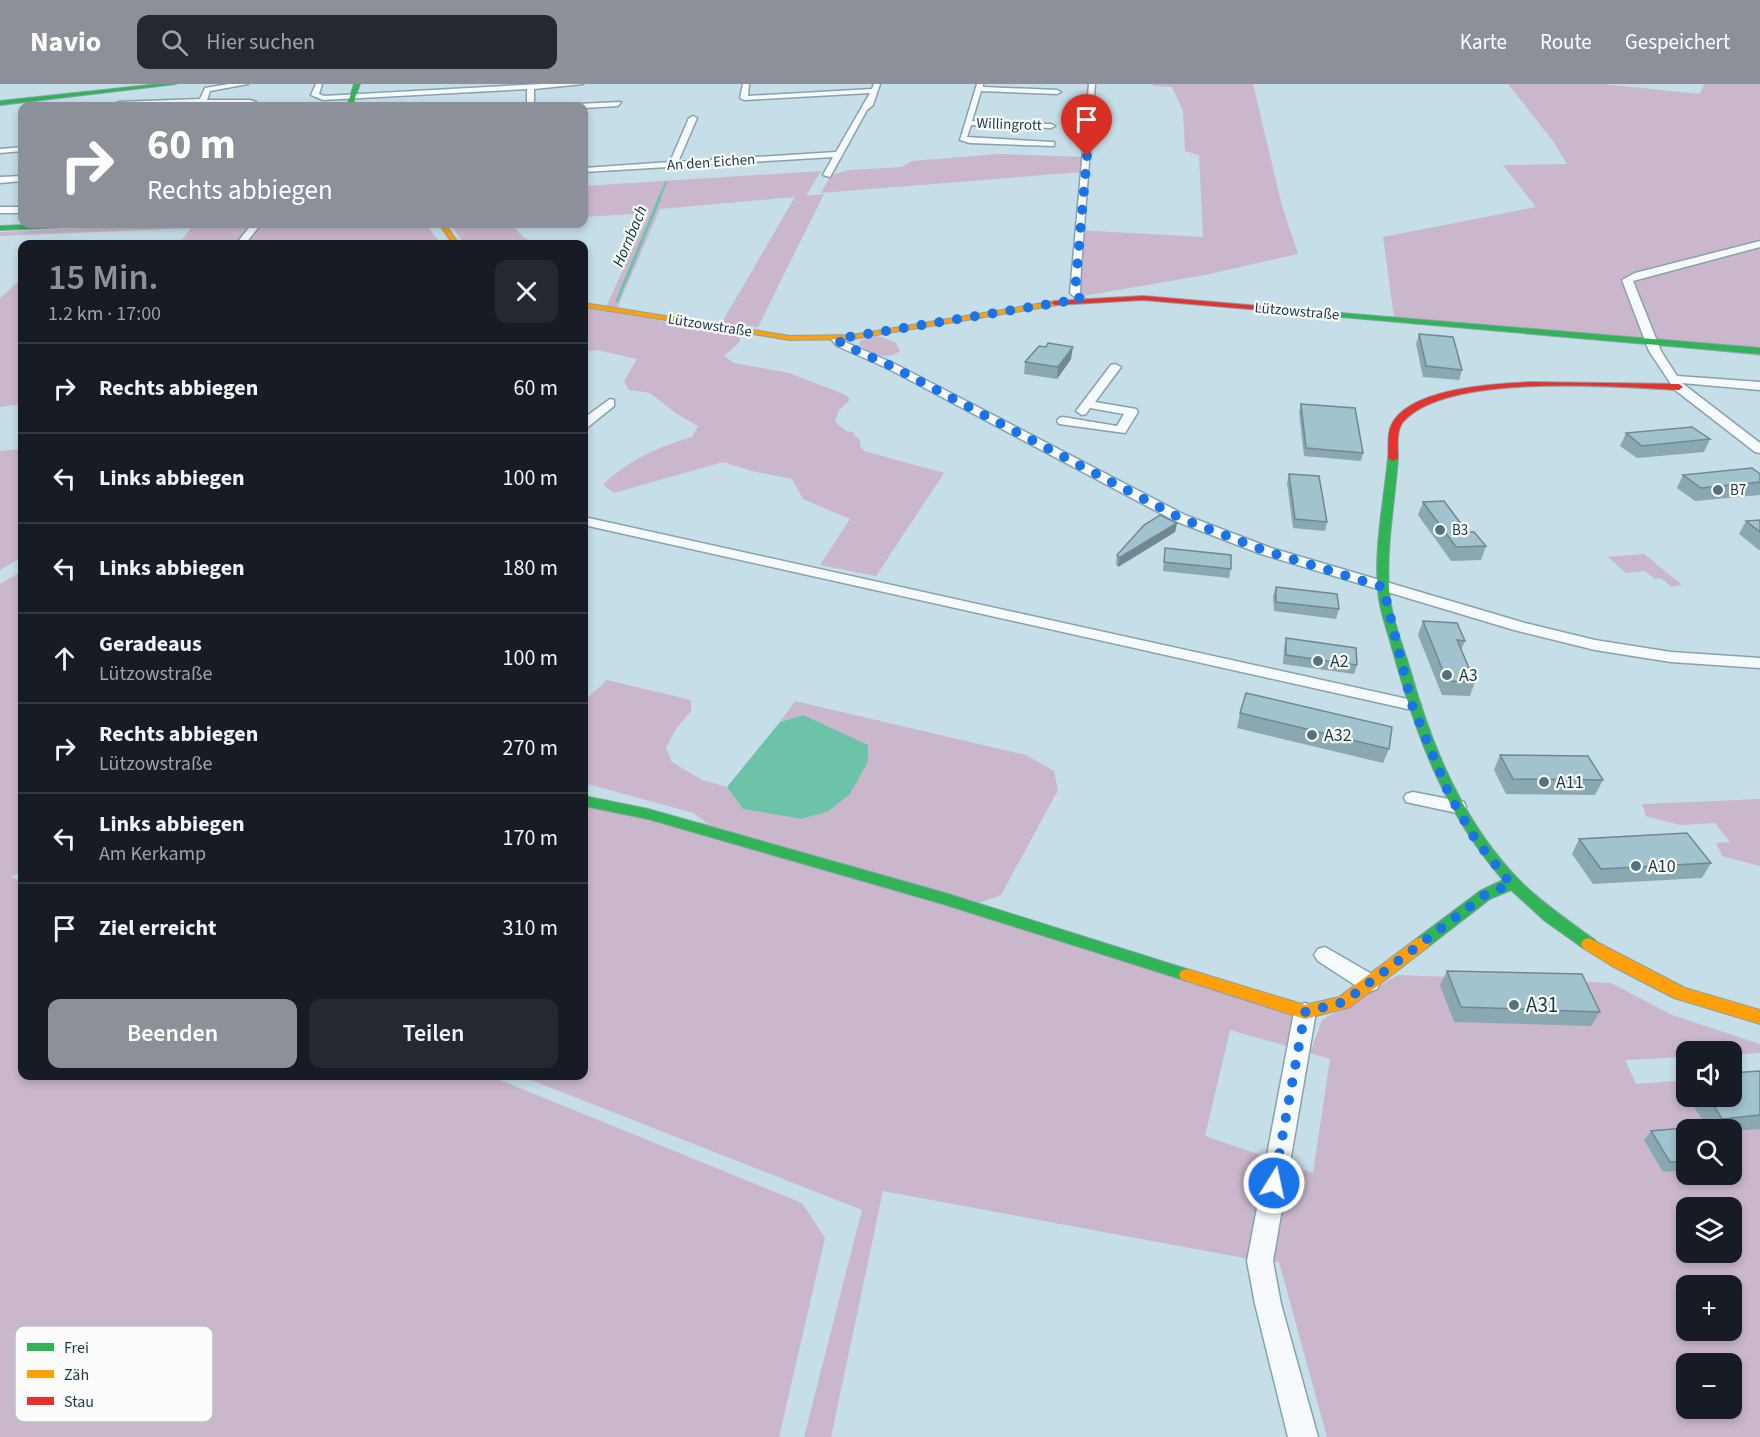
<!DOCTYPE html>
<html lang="de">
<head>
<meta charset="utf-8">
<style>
  body { margin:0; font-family:"Source Sans 3",sans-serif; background:#242831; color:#f1f3f6; height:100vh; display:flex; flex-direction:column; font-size:22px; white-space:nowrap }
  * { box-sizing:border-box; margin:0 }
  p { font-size:20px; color:#9ea1a6 }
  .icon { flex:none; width:33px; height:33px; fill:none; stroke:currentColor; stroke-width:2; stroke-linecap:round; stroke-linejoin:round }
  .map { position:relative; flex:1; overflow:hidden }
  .sheet { position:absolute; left:18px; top:156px; width:570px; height:840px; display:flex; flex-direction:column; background:#171b24; border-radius:12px; box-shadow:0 3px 9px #0003 }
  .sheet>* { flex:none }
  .top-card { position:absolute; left:18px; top:18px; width:570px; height:126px; border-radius:12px; box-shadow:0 3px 9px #0003; background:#8c9099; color:#fff; overflow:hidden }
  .fabs { position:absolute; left:1676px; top:957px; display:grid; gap:12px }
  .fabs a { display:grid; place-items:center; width:66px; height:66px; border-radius:12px; background:#171b24; box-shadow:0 3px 9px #0003; font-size:30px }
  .pin { position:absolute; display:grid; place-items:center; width:51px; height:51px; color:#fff; margin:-62px -26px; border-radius:50% 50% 50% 0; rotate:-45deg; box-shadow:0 0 6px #0007 }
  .pin .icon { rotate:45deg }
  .me { position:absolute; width:66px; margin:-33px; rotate:10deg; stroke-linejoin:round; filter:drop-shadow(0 0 4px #0008) }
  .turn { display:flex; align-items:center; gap:21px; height:126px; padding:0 30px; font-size:27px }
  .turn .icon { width:78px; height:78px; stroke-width:2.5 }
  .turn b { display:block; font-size:42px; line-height:51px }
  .round { display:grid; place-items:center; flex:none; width:63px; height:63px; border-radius:12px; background:#242831 }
  .overview { display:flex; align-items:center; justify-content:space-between; height:102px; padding:0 30px }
  h1 { font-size:36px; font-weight:600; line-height:45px; color:#8c9099 }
  .cta { display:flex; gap:12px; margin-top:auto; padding:12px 30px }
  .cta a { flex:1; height:69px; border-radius:12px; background:#8c9099; color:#fff; font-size:24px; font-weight:600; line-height:69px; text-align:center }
  .cta a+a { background:#242831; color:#f1f3f6 }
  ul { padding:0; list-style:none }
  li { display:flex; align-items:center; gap:18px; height:90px; padding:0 30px; border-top:2px solid #363941 }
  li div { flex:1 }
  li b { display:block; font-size:22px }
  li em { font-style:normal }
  header { display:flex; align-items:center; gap:36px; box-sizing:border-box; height:84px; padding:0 30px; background:#8c9099; color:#fff }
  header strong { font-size:28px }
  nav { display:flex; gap:33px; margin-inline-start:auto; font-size:21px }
  .search { width:420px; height:54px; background:#242831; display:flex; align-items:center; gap:15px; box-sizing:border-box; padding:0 21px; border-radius:12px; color:#9ea1a6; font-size:22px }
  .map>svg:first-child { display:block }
</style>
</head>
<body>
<header>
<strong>Navio</strong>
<div class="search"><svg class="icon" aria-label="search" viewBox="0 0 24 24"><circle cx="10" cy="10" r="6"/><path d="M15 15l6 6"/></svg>Hier suchen</div>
<nav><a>Karte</a><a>Route</a><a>Gespeichert</a></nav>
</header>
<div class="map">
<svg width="1760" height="1353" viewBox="0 0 1760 1353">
  <rect width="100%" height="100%" fill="#c5dee8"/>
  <g fill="#cab7cc" fill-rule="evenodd">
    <polygon points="1153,0 1253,0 1282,122 1298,170 1205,191 1083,212 1077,206 1076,146 1203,153 1199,71 1185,67 1183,27 1172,3 1153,2"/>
    <polygon points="1508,0 1603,0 1700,10 1704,0 1760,0 1760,272 1394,233 1383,153 1536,123 1503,81 1567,80 1553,57"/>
    <polygon points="999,70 1084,73 1083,88 821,109 831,91 849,86 902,83 912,77"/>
    <polygon points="821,87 806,112 824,110 758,243 721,240 795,113 660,125 617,224 606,223 649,129 584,133 584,102"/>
    <polygon points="169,140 426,140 441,160 179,160 191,144 0,152 0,148"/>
    <polygon points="510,140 525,154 537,160 464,160 452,142"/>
    <polygon points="22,194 22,320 0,323 0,214"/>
    <path d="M584,224L741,250L739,259L724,272L734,279L789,289L846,311L850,316L839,326L835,338L846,347L855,349L854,351L860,356V362L864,367L944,389L876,492L820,481L850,435L803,415L792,395L752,387L723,378L614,409L603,401C626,377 660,362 692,353L698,342L677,330L650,309L629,306L624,297L637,275L597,266L584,268Z"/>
    <path d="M878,252L895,258L900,267C888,277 870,270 859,261L861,256Z"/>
    <polygon points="22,365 22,473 0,486 0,367"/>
    <polygon points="1644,470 1682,501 1671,503 1661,494 1655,495 1645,487 1626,489 1608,473"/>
    <polygon points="22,487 22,791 18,789 11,793 22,798 22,992 490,992 802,1119 825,1154 779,1353 0,1353 0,500"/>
    <path d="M607,596L691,616V627L676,645L666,664L672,678L702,696L727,703L743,725L801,735L827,728L803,631L780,638L795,617L1026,671L1054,687L1058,706L1001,811L970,822L1296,925L1290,963L1230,946L1205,1052L1313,1089L1330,975L1310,969L1322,936L1398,891L1611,899L1672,931L1760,960V969L1731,971V968H1686V973L1625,976L1636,1000L1686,996V1012H1731L1760,991V1353H1327L1279,1178L1260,1177L883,1107L831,1353H804L862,1126L521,992H584V717L708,740L694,729L584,699V617ZM1686,1046H1731V1090H1686ZM1686,1124H1731V1168H1686ZM1686,1202H1731V1246H1686ZM1686,1280H1731V1324H1686Z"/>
    <polygon points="1760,715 1760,782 1722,772 1716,759 1730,758 1715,739 1680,741 1646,732 1642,720"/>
  </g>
  <polygon fill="#6dc3a9" points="803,631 868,661 868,678 849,711 827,728 801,735 743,725 727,703 780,638"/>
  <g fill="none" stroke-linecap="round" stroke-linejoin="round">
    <polyline stroke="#6dc3a9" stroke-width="2" points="659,115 666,98"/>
    <polyline stroke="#6dc3a9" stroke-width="3" points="617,217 660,113"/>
    <defs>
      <g id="street">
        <polygon points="229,0 248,0 210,7 207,16 250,16 256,18 256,22 203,19 119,22 115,20 119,18 200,15 205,4"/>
        <polygon points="316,0 322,0 319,10 324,12 542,0 583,0 534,5 534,22 527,22 527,5 323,16 311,11"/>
        <polygon points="743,0 749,0 748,12 872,5 874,0 880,0 873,21 867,26 830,93 823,91 833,73 584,88 584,84 670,78 689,34 693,32 697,34 678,78 836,68 870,9 744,16 740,14"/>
        <polygon points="977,0 983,0 983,3 1057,6 1061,8 1057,10 981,7 972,37 1051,40 1055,42 1051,44 971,41 967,53 1051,58 1054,58 1054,62 970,59 960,56"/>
        <polygon points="1089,0 1095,0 1081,183 1080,209 1085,215 1080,218 1070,209"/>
        <polygon points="621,18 618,22 584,24 573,22 577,20"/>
        <polygon points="22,63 22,67 0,69 0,65"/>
        <polygon points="22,92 22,97 0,99 0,93"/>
        <rect x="0" y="123" width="22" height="6"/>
        <polygon points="252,140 261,140 245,160 236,160"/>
        <polygon points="1760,157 1760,163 1633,197 1661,267 1677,292 1760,298 1760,306 1682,299 1760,359 1760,369 1755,368 1675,306 1649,267 1622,196 1635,189"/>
        <polygon points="837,252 845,258 895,280 1185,431 1271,464 1525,539 1595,556 1671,568 1760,574 1760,584 1671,578 1595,566 1514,546 1261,470 1175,437 887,284 837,262 831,255"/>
        <polygon points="1115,280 1121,283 1095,318 1136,325 1138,328 1125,349 1059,340 1057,337 1059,334 1063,333 1117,342 1124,330 1090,324 1086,330 1082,331 1076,327 1111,281"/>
        <polygon points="610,315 614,316 614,322 588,343 584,344 584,334"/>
        <polygon points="584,433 1412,616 1418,617 1421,621 1418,625 1412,626 584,441"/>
        <polygon points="1413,708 1464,718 1466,723 1464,728 1457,729 1406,718 1404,714 1406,710"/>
        <polygon points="1325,863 1377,893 1380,899 1377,905 1369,908 1361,905 1318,877 1314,871 1318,865"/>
        <polygon points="1305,919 1313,922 1316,928 1273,1177 1281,1220 1318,1353 1288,1353 1255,1220 1247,1177 1294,928 1297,922"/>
      </g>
      <g id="fast">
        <polygon points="159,0 176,0 0,21 0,17"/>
        <polygon points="354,0 360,0 352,22 347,22"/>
        <polygon points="54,140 92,140 89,142 0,146 0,142"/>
        <polygon points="1293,225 1760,264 1760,270 1296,229 1293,229"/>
        <path d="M1393,371L1398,374C1395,417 1386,462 1389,506C1391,532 1402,559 1410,585C1432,664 1464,741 1523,800C1545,821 1570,838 1595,856L1597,860L1595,864L1589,866L1583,864L1545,837L1511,806L1490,815L1428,863L1422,865L1416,863L1414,859L1416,855L1480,807L1503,796C1443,727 1416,651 1392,564C1387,545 1379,526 1378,506C1374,463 1384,417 1388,374Z"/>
        <polygon points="584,712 648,725 945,809 1193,887 1195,891 1193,895 1187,897 943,820 648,735 584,722"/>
      </g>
      <g id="slow">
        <polygon points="439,140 445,140 459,160 453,160"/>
        <polygon points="1055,217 1058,217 1058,221 852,255 790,256 584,223 584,219 790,252 852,251"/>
        <polygon points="1422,853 1428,855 1430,859 1428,863 1350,923 1305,935 1181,895 1179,891 1181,887 1187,885 1305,921 1339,913 1416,855"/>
        <polygon points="1589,854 1685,904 1760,926 1760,940 1674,914 1612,882 1583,864 1581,860 1583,856"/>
      </g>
      <g id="jam">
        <polygon points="1143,212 1296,225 1300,227 1296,229 1143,216 1055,221 1051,219 1055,217"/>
        <path d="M1529,298L1679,300L1683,303L1679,306C1616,303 1446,288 1403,338C1396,347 1398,363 1398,374L1393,377L1388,374C1389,364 1387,351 1391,342C1407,304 1494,300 1529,298Z"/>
      </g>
    </defs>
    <use href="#street" stroke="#87a2ac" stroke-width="3"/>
    <use href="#fast" stroke="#87a2ac" stroke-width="2"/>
    <use href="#slow" stroke="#87a2ac" stroke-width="2"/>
    <use href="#jam" stroke="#87a2ac" stroke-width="2"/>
    <use href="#street" fill="#f6fafc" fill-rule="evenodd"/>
    <use href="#fast" fill="#30b455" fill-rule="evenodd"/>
    <use href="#slow" fill="#ff9f0a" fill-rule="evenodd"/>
    <use href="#jam" fill="#e5322d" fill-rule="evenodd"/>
  </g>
  <g fill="#8aa8b2">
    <polygon points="1419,250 1462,286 1459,296 1423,293 1416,260"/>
    <polygon points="1071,275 1057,295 1024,290 1025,278"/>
    <polygon points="1301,320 1363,369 1361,377 1304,372 1299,328"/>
    <polygon points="1626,349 1710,355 1704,368 1637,374 1620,362"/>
    <polygon points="1289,390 1327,438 1325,447 1293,444 1287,399"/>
    <polygon points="1760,390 1760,411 1695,417 1677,404 1683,391"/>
    <polygon points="1423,418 1467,448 1486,462 1481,476 1451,477 1418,431"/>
    <polygon points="1760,436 1760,466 1759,466 1739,450 1746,437"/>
    <polygon points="1177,439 1175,448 1118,483 1116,480 1117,471"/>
    <polygon points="1165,464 1231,485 1229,494 1163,487"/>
    <polygon points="1276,503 1339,525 1336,535 1274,527 1273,512"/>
    <polygon points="1423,537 1465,557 1461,566 1475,598 1470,612 1442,611 1418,551"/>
    <polygon points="1286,554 1357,581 1354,590 1283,580 1284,564"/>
    <polygon points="1240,629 1389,665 1383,679 1237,644"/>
    <polygon points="1500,671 1603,696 1595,711 1506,710 1494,686"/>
    <polygon points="1579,755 1711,779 1702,794 1593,800 1572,770"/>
    <polygon points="1447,887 1600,928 1591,942 1454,938 1440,901"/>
    <polygon points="1760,987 1760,1045 1731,1047 1731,1046 1709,1046 1687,1012 1731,1012"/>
    <polygon points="1686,1003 1686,1011 1683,1007"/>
    <polygon points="1686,1046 1686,1086 1663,1088 1644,1056 1651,1047"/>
  </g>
  <g fill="#718891">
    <polygon points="1073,263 1071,275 1057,295 1058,283"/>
    <polygon points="1177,439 1175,448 1118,483 1119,474"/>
  </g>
  <g fill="#a1c3cf" stroke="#718891" stroke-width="1.5">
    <polygon points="1419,250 1453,253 1462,286 1426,282"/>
    <polygon points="1048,259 1073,263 1058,283 1025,278 1039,262 1046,263"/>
    <polygon points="1301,320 1355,324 1363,369 1306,364"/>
    <polygon points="1692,343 1710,355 1642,362 1626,349"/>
    <polygon points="1752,384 1760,390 1760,398 1701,404 1683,391"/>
    <polygon points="1289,390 1319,392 1327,438 1295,435"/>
    <polygon points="1444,417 1467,448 1474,448 1486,462 1456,463 1423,418"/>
    <polygon points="1160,431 1177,439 1119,474 1117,471 1144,441"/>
    <polygon points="1760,436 1760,448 1746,437"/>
    <polygon points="1165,464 1231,471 1231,485 1164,478"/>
    <polygon points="1276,503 1337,510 1339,525 1276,518"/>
    <polygon points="1423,537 1457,539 1465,557 1457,556 1475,598 1447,597"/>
    <polygon points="1286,554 1356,564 1357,581 1286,571"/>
    <polygon points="1246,609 1392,643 1389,665 1240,629"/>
    <polygon points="1500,671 1588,672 1603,696 1513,695"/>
    <polygon points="1687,749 1711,779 1601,785 1579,755"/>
    <polygon points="1447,887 1582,890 1600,928 1461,923"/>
    <polygon points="1760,987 1760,1031 1722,1035 1708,1012 1731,1012 1731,989"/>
    <polygon points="1696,1043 1698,1046 1686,1046 1686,1077 1670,1078 1651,1047"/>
  </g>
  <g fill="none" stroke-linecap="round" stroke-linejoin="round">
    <polyline stroke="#1a73e8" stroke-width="10" stroke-dasharray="0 18" points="1087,72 1076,196 1075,209 1080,215 837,255 842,260 891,282 1180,434 1266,467 1383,503 1412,621 1449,710 1475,755 1511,800 1485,811 1344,918 1305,928 1274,1099"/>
  </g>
  <g fill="#55737f" stroke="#fcfcfc" stroke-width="2">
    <circle cx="1718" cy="406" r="6"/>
    <circle cx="1440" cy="446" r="6"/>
    <circle cx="1318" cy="577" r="6"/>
    <circle cx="1447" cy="591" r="6"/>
    <circle cx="1312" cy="651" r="6"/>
    <circle cx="1544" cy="698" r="6"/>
    <circle cx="1636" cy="782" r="6"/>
    <circle cx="1514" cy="921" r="6"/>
  </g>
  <g text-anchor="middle" stroke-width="4.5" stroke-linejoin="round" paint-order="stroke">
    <g font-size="15" fill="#193946" stroke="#fcfcfc">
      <text transform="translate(1009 40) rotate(2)" y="5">Willingrott</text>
      <text transform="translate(711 78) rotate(-4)" y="5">An den Eichen</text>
      <text transform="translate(1297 227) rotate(5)" y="5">Lützowstraße</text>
      <text transform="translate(710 241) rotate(9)" y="5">Lützowstraße</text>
    </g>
    <g font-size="15" fill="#193946" stroke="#fcfcfc" text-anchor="start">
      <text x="1730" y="411">B7</text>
      <text x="1452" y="451">B3</text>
    </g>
    <g font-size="16" font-style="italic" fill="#033726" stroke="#fcfcfc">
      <text transform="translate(629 152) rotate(-67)" y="6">Hornbach</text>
    </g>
    <g font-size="18" fill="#193946" stroke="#fcfcfc" text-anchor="start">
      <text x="1330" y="583">A2</text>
      <text x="1459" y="597">A3</text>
      <text x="1324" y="657">A32</text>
      <text x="1556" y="704">A11</text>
      <text x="1648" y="788">A10</text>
    </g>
    <g font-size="21" fill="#193946" stroke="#fcfcfc" text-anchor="start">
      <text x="1526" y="928">A31</text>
    </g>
  </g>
  <rect x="15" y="1242" width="198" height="96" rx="9" fill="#fcfcfc" stroke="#b8c2c5" stroke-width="1.5"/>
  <rect x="27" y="1259" width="27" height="8" fill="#30b455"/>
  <rect x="27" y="1286" width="27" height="8" fill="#ff9f0a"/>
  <rect x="27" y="1313" width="27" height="8" fill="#e5322d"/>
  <g font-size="16" fill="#193946">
    <text x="64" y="1269">Frei</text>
    <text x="64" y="1296">Zäh</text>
    <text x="64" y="1323">Stau</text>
  </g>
</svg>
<div class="fabs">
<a><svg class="icon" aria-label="sound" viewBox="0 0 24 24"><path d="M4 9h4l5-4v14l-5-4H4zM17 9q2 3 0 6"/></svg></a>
<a><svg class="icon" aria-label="search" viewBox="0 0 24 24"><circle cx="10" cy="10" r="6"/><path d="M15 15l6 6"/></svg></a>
<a><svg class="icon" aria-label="layers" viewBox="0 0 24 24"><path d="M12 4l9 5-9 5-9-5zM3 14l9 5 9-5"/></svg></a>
<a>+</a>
<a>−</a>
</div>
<div class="pin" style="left:1087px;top:72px;background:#d93025"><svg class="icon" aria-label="arrive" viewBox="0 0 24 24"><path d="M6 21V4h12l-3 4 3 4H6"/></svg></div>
<svg class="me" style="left:1274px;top:1099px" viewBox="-20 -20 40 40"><circle r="17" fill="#1a73e8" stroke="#fff" stroke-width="3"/><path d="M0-11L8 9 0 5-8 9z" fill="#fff"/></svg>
<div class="top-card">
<div class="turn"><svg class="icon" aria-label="right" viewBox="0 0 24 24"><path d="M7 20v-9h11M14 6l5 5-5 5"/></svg><div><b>60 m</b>Rechts abbiegen</div></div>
</div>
<section class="sheet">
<div class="overview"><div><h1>15 Min.</h1><p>1.2 km · 17:00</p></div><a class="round"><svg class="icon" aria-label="close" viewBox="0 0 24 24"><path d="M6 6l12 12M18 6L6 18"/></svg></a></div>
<ul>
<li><svg class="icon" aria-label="right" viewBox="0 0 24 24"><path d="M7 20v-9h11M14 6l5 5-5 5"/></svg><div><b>Rechts abbiegen</b></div><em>60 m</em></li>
<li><svg class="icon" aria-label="left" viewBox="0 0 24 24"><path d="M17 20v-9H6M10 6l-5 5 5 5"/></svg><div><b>Links abbiegen</b></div><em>100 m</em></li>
<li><svg class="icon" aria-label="left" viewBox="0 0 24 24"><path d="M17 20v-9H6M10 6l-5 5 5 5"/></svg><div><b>Links abbiegen</b></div><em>180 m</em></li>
<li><svg class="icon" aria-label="ahead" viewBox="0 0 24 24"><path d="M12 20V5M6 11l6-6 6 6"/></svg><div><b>Geradeaus</b><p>Lützowstraße</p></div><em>100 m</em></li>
<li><svg class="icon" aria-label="right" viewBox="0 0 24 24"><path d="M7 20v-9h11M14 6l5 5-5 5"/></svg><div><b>Rechts abbiegen</b><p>Lützowstraße</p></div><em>270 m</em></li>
<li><svg class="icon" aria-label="left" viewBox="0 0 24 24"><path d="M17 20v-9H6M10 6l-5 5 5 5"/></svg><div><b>Links abbiegen</b><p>Am Kerkamp</p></div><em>170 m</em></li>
<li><svg class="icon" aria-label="arrive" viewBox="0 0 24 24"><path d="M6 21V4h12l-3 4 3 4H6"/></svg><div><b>Ziel erreicht</b></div><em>310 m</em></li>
</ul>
<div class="cta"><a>Beenden</a><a>Teilen</a></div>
</section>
</div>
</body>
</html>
